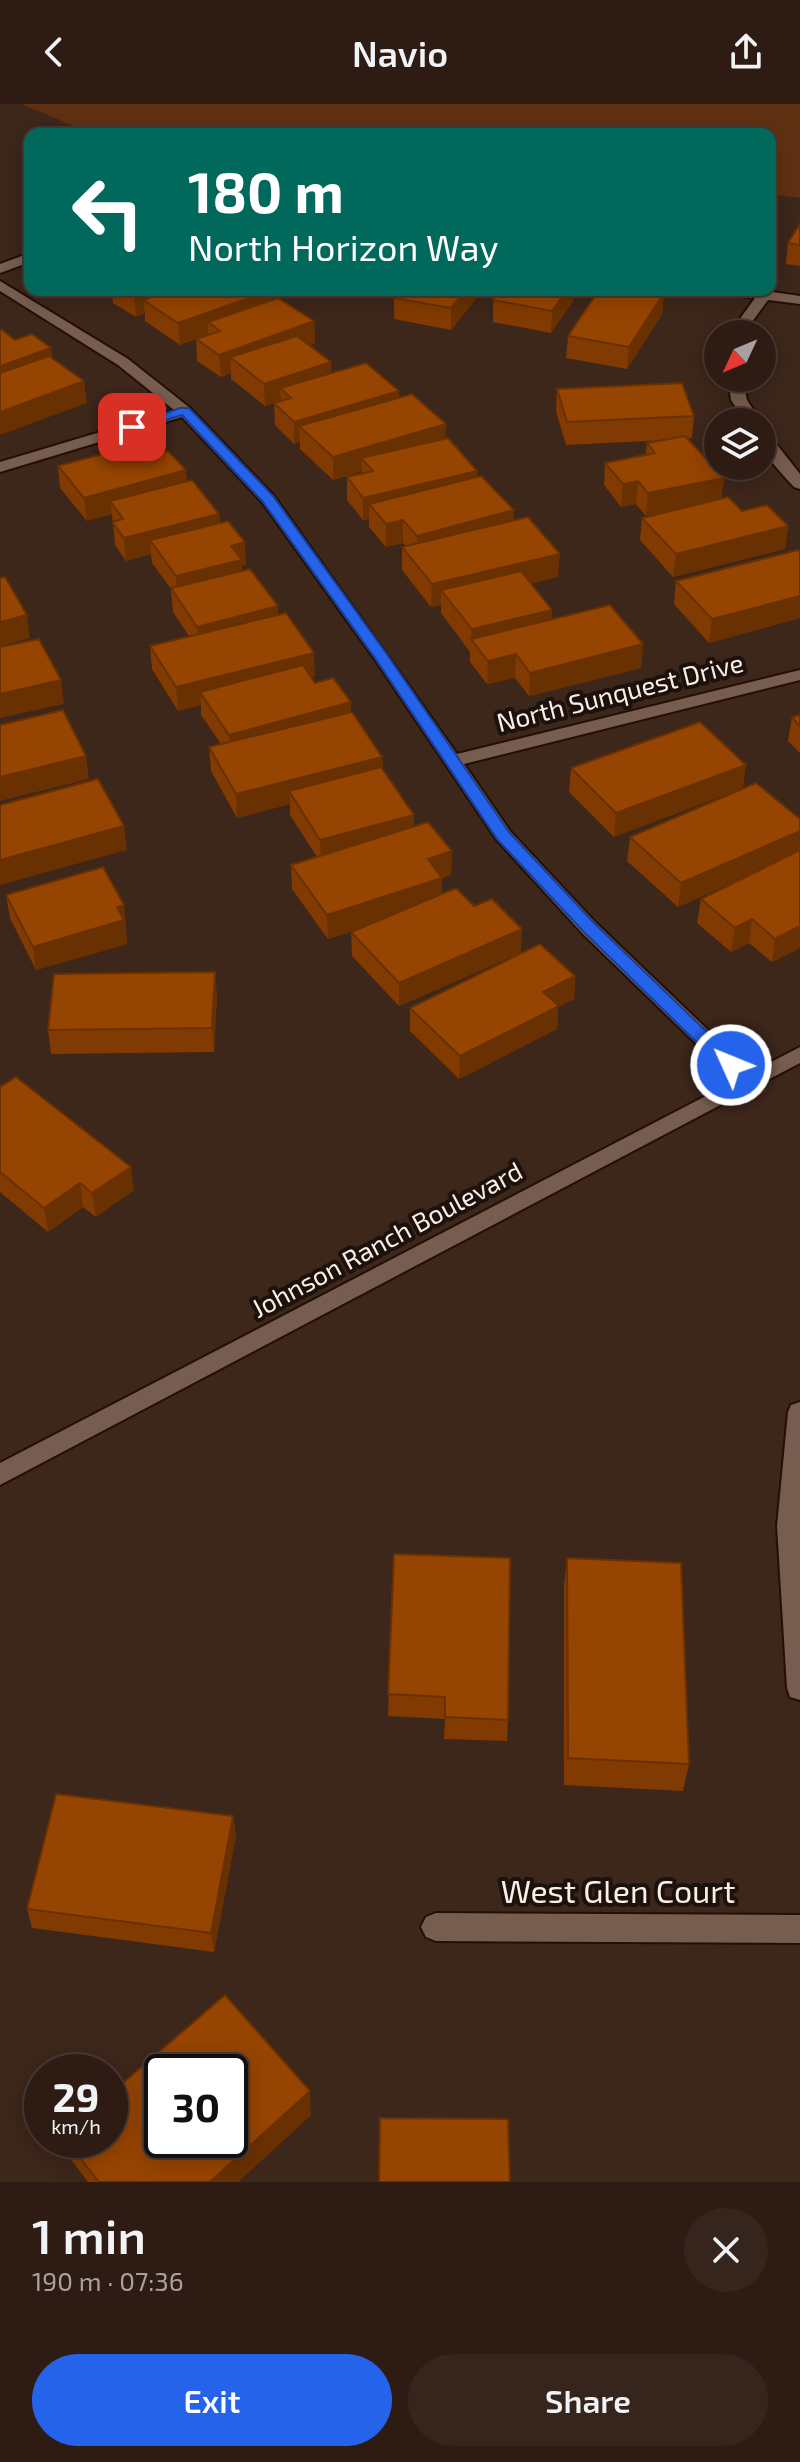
<!DOCTYPE html>
<html lang="en">
<head>
<meta charset="utf-8">
<style>
  body { margin:0; font-family:"Exo 2",sans-serif; background:#36251d; color:#f1f3f6; height:100vh; display:flex; flex-direction:column; font-size:30px; white-space:nowrap }
  * { box-sizing:border-box; margin:0 }
  p { font-size:26px; color:#a7a1a0 }
  .icon { flex:none; width:44px; height:44px; fill:none; stroke:currentColor; stroke-width:2; stroke-linecap:round; stroke-linejoin:round }
  .map { position:relative; height:2078px; overflow:hidden }
  .sheet { display:flex; flex-direction:column; background:#2e1c14; flex:1 }
  .sheet>* { flex:none }
  .top-card { position:absolute; left:24px; top:24px; width:752px; height:168px; border-radius:16px; box-shadow:0 4px 20px #0003,0 0 0 2px #493a34; background:#00695c; color:#fff; overflow:hidden }
  .needle { width:52px; rotate:226deg }
  .controls { position:absolute; left:704px; top:216px; display:grid; gap:16px }
  .controls a { display:grid; place-items:center; width:72px; height:72px; border-radius:50%; background:#2e1c14; box-shadow:0 4px 20px #0003,0 0 0 2px #493a34; font-size:40px }
  .speed { position:absolute; left:24px; top:1950px; display:flex; gap:16px; font-size:40px; font-weight:700; text-align:center }
  .speed>* { display:grid; place-content:center; width:104px; height:104px; border-radius:50%; background:#2e1c14; box-shadow:0 4px 20px #0003,0 0 0 2px #493a34; line-height:1 }
  .speed small { font-size:20px; font-weight:400 }
  .speed .limit { border:4px solid #111; border-radius:12px; background:#fff; color:#111 }
  .pin { position:absolute; display:grid; place-items:center; width:68px; height:68px; color:#fff; margin:-34px; border-radius:16px; box-shadow:0 4px 12px #0006 }
  .me { position:absolute; width:88px; margin:-44px; rotate:314deg; stroke-linejoin:round; filter:drop-shadow(0 0 6px #0008) }
  .turn { display:flex; align-items:center; gap:28px; height:168px; padding:0 32px; font-size:36px }
  .turn .icon { width:104px; height:104px; stroke-width:2.5 }
  .turn b { display:block; font-size:56px; line-height:68px }
  .round { display:grid; place-items:center; flex:none; width:84px; height:84px; border-radius:42px; background:#36251d }
  .head { display:flex; align-items:center; justify-content:space-between; height:136px; padding:0 32px }
  h1 { font-size:48px; font-weight:600; line-height:60px }
  .cta { display:flex; gap:16px; margin-top:auto; padding:16px 32px }
  .cta a { flex:1; height:92px; border-radius:48px; background:#2563eb; color:#fff; font-size:32px; font-weight:600; line-height:92px; text-align:center }
  .cta a+a { background:#36251d; color:#f1f3f6 }
  header { display:flex; justify-content:space-between; align-items:center; height:104px; padding:0 32px; background:#2e1c14; font-size:36px; font-weight:600 }
  .map>svg:first-child { display:block }
</style>
</head>
<body>
<header><svg class="icon" aria-label="back" viewBox="0 0 24 24"><path d="M15 5l-7 7 7 7"/></svg>Navio<svg class="icon" aria-label="share" viewBox="0 0 24 24"><path d="M12 15V3M7 8l5-5 5 5M5 13v7h14v-7"/></svg></header>
<div class="map">
<svg width="800" height="2078" viewBox="0 0 800 2078">
  <rect width="100%" height="100%" fill="#3d261a"/>
  <polygon fill="#603012" points="21,0 800,0 800,94 770,90 770,30 93,30"/>
  <g fill="none" stroke-linecap="round" stroke-linejoin="round">
    <defs>
      <g id="minor">
        <polygon points="30,149 30,158 0,169 0,160"/>
        <polygon points="0,177 128,255 190,304 274,392 457,650 800,566 800,576 464,660 510,727 596,819 757,973 760,978 757,983 741,983 582,829 496,735 374,554 262,398 182,313 0,368 0,358 174,306 118,261 0,187"/>
        <polygon points="722,186 759,186 800,192 800,200 768,196 743,230 729,230 755,194 729,190"/>
        <polygon points="728,274 742,274 747,296 761,318 745,318 731,296"/>
        <path d="M762,326L767,328L800,370V385L794,383C778,365 762,352 762,326Z"/>
        <polygon points="800,1298 800,1596 790,1593 787,1584 777,1422 788,1308 791,1301"/>
        <polygon points="436,1809 800,1811 800,1839 436,1837 426,1833 421,1823 426,1813"/>
      </g>
      <polygon id="tertiary" points="800,943 800,959 0,1381 0,1359"/>
    </defs>
    <use href="#minor" stroke="#230f04" stroke-width="4"/>
    <use href="#tertiary" stroke="#230f04" stroke-width="4"/>
    <use href="#minor" fill="#775d4f" fill-rule="evenodd"/>
    <use href="#tertiary" fill="#775d4f" fill-rule="evenodd"/>
  </g>
  <g fill="#813a01">
    <polygon points="800,120 800,162 786,160 788,139"/>
    <polygon points="112,186 277,186 277,194 314,217 315,239 309,241 331,258 331,269 399,287 399,294 446,320 445,335 477,367 477,373 558,473 530,479 552,506 552,515 643,540 641,564 529,592 515,574 487,580 470,558 470,548 441,509 441,501 431,503 402,466 402,443 406,442 403,439 386,443 369,423 369,415 363,416 347,396 347,373 362,370 362,367 333,376 300,345 300,338 294,340 275,321 274,299 265,302 231,275 231,269 221,273 197,257 196,235 208,230 180,241 145,217 145,209 136,213 113,199"/>
    <polygon points="501,186 574,186 573,197 551,229 493,218 493,196"/>
    <polygon points="482,187 451,226 394,215 394,194"/>
    <polygon points="664,189 662,210 627,265 566,254 568,232"/>
    <polygon points="557,285 694,312 692,334 688,334 724,374 721,395 742,407 788,422 785,445 673,473 640,436 642,414 676,406 646,412 636,400 621,403 604,381 605,359 646,350 647,339 666,336 566,341 556,307"/>
    <polygon points="146,353 187,377 219,410 220,419 246,461 242,462 242,467 279,511 315,572 311,573 315,579 351,598 351,608 382,653 383,665 414,711 414,723 452,747 451,771 442,774 442,790 521,849 399,902 352,852 351,828 363,824 328,835 292,785 291,761 317,753 290,711 290,700 237,714 211,667 209,643 221,640 201,611 201,601 178,607 152,565 150,542 189,532 173,508 171,485 152,459 151,450 126,457 115,441 112,410 87,417 60,384 58,362"/>
    <polygon points="800,448 800,514 709,539 674,500 676,477"/>
    <polygon points="800,611 800,649 788,637 792,613"/>
    <polygon points="571,664 743,684 614,733 569,688"/>
    <polygon points="800,715 800,844 772,858 749,839 731,848 697,819 701,795 756,768 678,803 627,757 630,733"/>
    <polygon points="6,791 124,801 127,840 36,866 10,814"/>
    <polygon points="575,872 574,895 558,903 557,925 459,975 410,927 410,904"/>
    <polygon points="217,891 214,948 51,950 48,926"/>
    <polygon points="0,983 134,1086 96,1113 83,1103 48,1128 0,1088"/>
    <polygon points="394,1450 508,1616 507,1637 444,1635 445,1615 388,1612"/>
    <polygon points="567,1454 689,1660 683,1687 564,1681 564,1483"/>
    <polygon points="233,1712 236,1732 214,1848 32,1824 27,1805"/>
    <polygon points="311,2011 238,2078 88,2078 70,2054 64,2036 110,2036"/>
  </g>
  <g fill="#693001">
    <polygon points="775,96 772,117 770,122 770,106"/>
    <polygon points="148,186 205,186 143,196 145,209 136,213 134,191"/>
    <polygon points="272,186 277,186 278,206 208,218 208,230 180,241 178,219"/>
    <polygon points="466,186 482,187 451,226 451,204"/>
    <polygon points="567,186 574,186 573,197 551,229 552,207"/>
    <polygon points="664,189 662,210 627,265 629,243"/>
    <polygon points="314,217 315,239 245,265 230,253 231,269 221,273 219,251"/>
    <polygon points="51,244 54,266 0,285 0,262"/>
    <polygon points="331,258 332,280 280,284 281,297 265,302 264,280"/>
    <polygon points="84,277 87,299 0,331 0,308"/>
    <polygon points="399,287 399,309 299,322 300,338 294,340 294,318"/>
    <polygon points="446,320 445,342 361,354 362,367 333,376 333,353"/>
    <polygon points="186,366 188,389 110,397 112,410 87,417 84,394"/>
    <polygon points="477,367 477,390 369,400 369,415 363,416 363,394"/>
    <polygon points="724,374 721,396 646,412 648,389"/>
    <polygon points="638,377 636,400 621,403 623,380"/>
    <polygon points="514,406 513,429 417,455 417,432"/>
    <polygon points="219,410 220,433 150,436 151,450 126,457 124,434"/>
    <polygon points="403,416 403,439 386,443 386,420"/>
    <polygon points="788,422 785,445 673,473 676,450"/>
    <polygon points="245,438 246,461 242,462 243,479 178,496 176,472 231,442"/>
    <polygon points="560,450 558,473 451,499 441,486 441,501 431,503 432,480"/>
    <polygon points="800,492 800,514 709,539 712,515"/>
    <polygon points="278,502 279,526 199,546 197,523"/>
    <polygon points="552,506 551,529 471,536 472,525"/>
    <polygon points="27,511 30,534 0,542 0,518"/>
    <polygon points="643,540 641,564 529,592 530,569"/>
    <polygon points="314,549 315,572 207,599 200,588 201,601 178,607 176,583"/>
    <polygon points="516,550 515,574 487,580 488,557"/>
    <polygon points="61,576 64,600 0,614 0,590"/>
    <polygon points="351,598 352,621 230,654 229,631"/>
    <polygon points="86,652 89,675 0,697 0,673"/>
    <polygon points="382,653 383,677 289,687 290,700 237,714 236,690"/>
    <polygon points="746,661 743,684 614,733 616,709"/>
    <polygon points="414,711 414,735 321,760 320,736"/>
    <polygon points="124,722 127,746 0,781 0,756"/>
    <polygon points="800,727 800,748 678,803 681,779"/>
    <polygon points="452,747 451,771 428,778 428,755"/>
    <polygon points="442,774 442,798 328,835 327,811"/>
    <polygon points="124,801 127,840 36,866 33,843 117,803"/>
    <polygon points="752,815 749,839 731,848 735,824"/>
    <polygon points="800,822 800,844 772,858 775,835"/>
    <polygon points="522,825 521,849 399,902 399,879"/>
    <polygon points="215,868 217,891 214,948 212,924"/>
    <polygon points="575,872 574,895 558,903 557,925 459,975 460,952 543,888"/>
    <polygon points="131,1063 134,1086 96,1113 92,1089"/>
    <polygon points="80,1079 83,1103 48,1128 44,1104"/>
    <polygon points="233,1712 236,1732 214,1848 211,1829"/>
    <polygon points="310,1987 311,2011 238,2078 210,2078"/>
  </g>
  <g fill="#964401" stroke="#693001" stroke-width="2" fill-rule="evenodd">
    <polygon points="770,96 775,96 770,106"/>
    <polygon points="800,120 800,141 788,139"/>
    <polygon points="125,186 148,186 134,191"/>
    <polygon points="171,186 272,186 178,219 143,196"/>
    <polygon points="401,186 466,186 451,204 394,194"/>
    <polygon points="501,186 567,186 552,207 493,196"/>
    <polygon points="599,186 649,186 664,189 629,243 568,232"/>
    <polygon points="278,194 314,217 219,251 196,235 220,227 208,218"/>
    <polygon points="0,226 2,226 15,236 32,230 51,244 0,262"/>
    <polygon points="297,232 331,258 264,280 230,253"/>
    <polygon points="49,252 84,277 0,308 0,269"/>
    <polygon points="366,259 399,287 294,318 274,299 291,294 280,284"/>
    <polygon points="682,279 694,312 567,318 557,285"/>
    <polygon points="412,290 446,320 333,353 299,322"/>
    <polygon points="685,332 724,374 648,389 638,377 623,380 605,359 655,349 647,339"/>
    <polygon points="448,334 477,367 363,394 347,373 373,367 361,354"/>
    <polygon points="136,341 146,353 168,347 186,366 84,394 58,362"/>
    <polygon points="481,372 514,406 417,432 403,416 386,420 369,400"/>
    <polygon points="192,376 219,410 124,434 112,418 123,415 110,397"/>
    <polygon points="728,393 742,407 767,401 788,422 676,450 642,414"/>
    <polygon points="528,413 560,450 432,480 402,443"/>
    <polygon points="228,417 245,438 231,442 242,456 176,472 150,436"/>
    <polygon points="798,446 800,448 800,492 712,515 676,477"/>
    <polygon points="250,465 278,502 197,523 171,484"/>
    <polygon points="521,467 552,506 472,525 441,486"/>
    <polygon points="5,473 27,511 0,518 0,474"/>
    <polygon points="610,501 643,540 530,569 516,550 488,557 471,535"/>
    <polygon points="286,509 314,549 176,583 150,542"/>
    <polygon points="39,535 61,576 0,590 0,543"/>
    <polygon points="303,561 315,579 333,574 351,598 229,631 200,588"/>
    <polygon points="63,606 86,652 0,673 0,621"/>
    <polygon points="352,608 382,653 236,690 209,643"/>
    <polygon points="800,611 800,622 792,613"/>
    <polygon points="700,618 746,661 616,709 571,664"/>
    <polygon points="381,663 414,711 320,736 289,687"/>
    <polygon points="98,675 124,722 0,756 0,701"/>
    <polygon points="756,679 800,715 800,727 681,779 630,733"/>
    <polygon points="428,718 452,747 428,755 442,774 327,811 291,761"/>
    <polygon points="800,746 800,822 775,835 752,815 735,824 701,795"/>
    <polygon points="103,763 124,801 117,803 124,816 33,843 6,791"/>
    <polygon points="456,784 474,802 492,795 522,825 399,879 351,828"/>
    <polygon points="540,840 575,872 543,888 559,902 460,952 410,904"/>
    <polygon points="215,868 212,924 48,926 54,870"/>
    <polygon points="16,973 131,1063 92,1089 80,1079 44,1104 0,1068 0,983"/>
    <polygon points="394,1450 510,1454 508,1616 445,1613 445,1593 388,1590"/>
    <polygon points="567,1454 681,1459 689,1660 568,1654"/>
    <polygon points="56,1690 233,1712 211,1829 27,1805"/>
    <path d="M225,1891L310,1987L210,2078H99L66,2036H110V1990ZM162,1968H230V2036H162Z"/>
    <polygon points="380,2014 508,2015 510,2078 379,2078"/>
  </g>
  <polygon fill="#2563eb" stroke="#184099" stroke-width="2" points="180,304 189,304 273,392 386,549 509,728 595,820 737,957 740,961 737,966 725,966 583,827 497,735 375,554 263,398 182,311 132,327 125,323"/>
  <g text-anchor="middle" stroke-width="8" stroke-linejoin="round" paint-order="stroke">
    <g font-size="26" fill="#feeee6" stroke="#1c120d">
      <text transform="translate(620 589) rotate(-14)" y="9">North Sunquest Drive</text>
      <text transform="translate(387 1136) rotate(-28)" y="9">Johnson Ranch Boulevard</text>
    </g>
    <g font-size="32" fill="#feeee6" stroke="#1c120d">
      <text x="618" y="1799">West Glen Court</text>
    </g>
  </g>
</svg>
<div class="controls">
<a><svg class="needle" viewBox="-14 -14 28 28"><path d="M0-13l5 13h-10z" fill="#e53935"/><path d="M0 13l5-13h-10z" fill="#a7a1a0"/></svg></a>
<a><svg class="icon" aria-label="layers" viewBox="0 0 24 24"><path d="M12 4l9 5-9 5-9-5zM3 14l9 5 9-5"/></svg></a>
</div>
<div class="speed"><div>29<small>km/h</small></div><div class="limit">30</div></div>
<div class="pin" style="left:132px;top:323px;background:#d93025"><svg class="icon" aria-label="arrive" viewBox="0 0 24 24"><path d="M6 21V4h12l-3 4 3 4H6"/></svg></div>
<svg class="me" style="left:731px;top:961px" viewBox="-20 -20 40 40"><circle r="17" fill="#2563eb" stroke="#fff" stroke-width="3"/><path d="M0-11L8 9 0 5-8 9z" fill="#fff"/></svg>
<div class="top-card">
<div class="turn"><svg class="icon" aria-label="left" viewBox="0 0 24 24"><path d="M17 20v-9H6M10 6l-5 5 5 5"/></svg><div><b>180 m</b>North Horizon Way</div></div>
</div>
</div>
<section class="sheet">
<div class="head"><div><h1>1 min</h1><p>190 m · 07:36</p></div><a class="round"><svg class="icon" aria-label="close" viewBox="0 0 24 24"><path d="M6 6l12 12M18 6L6 18"/></svg></a></div>
<div class="cta"><a>Exit</a><a>Share</a></div>
</section>
</body>
</html>
